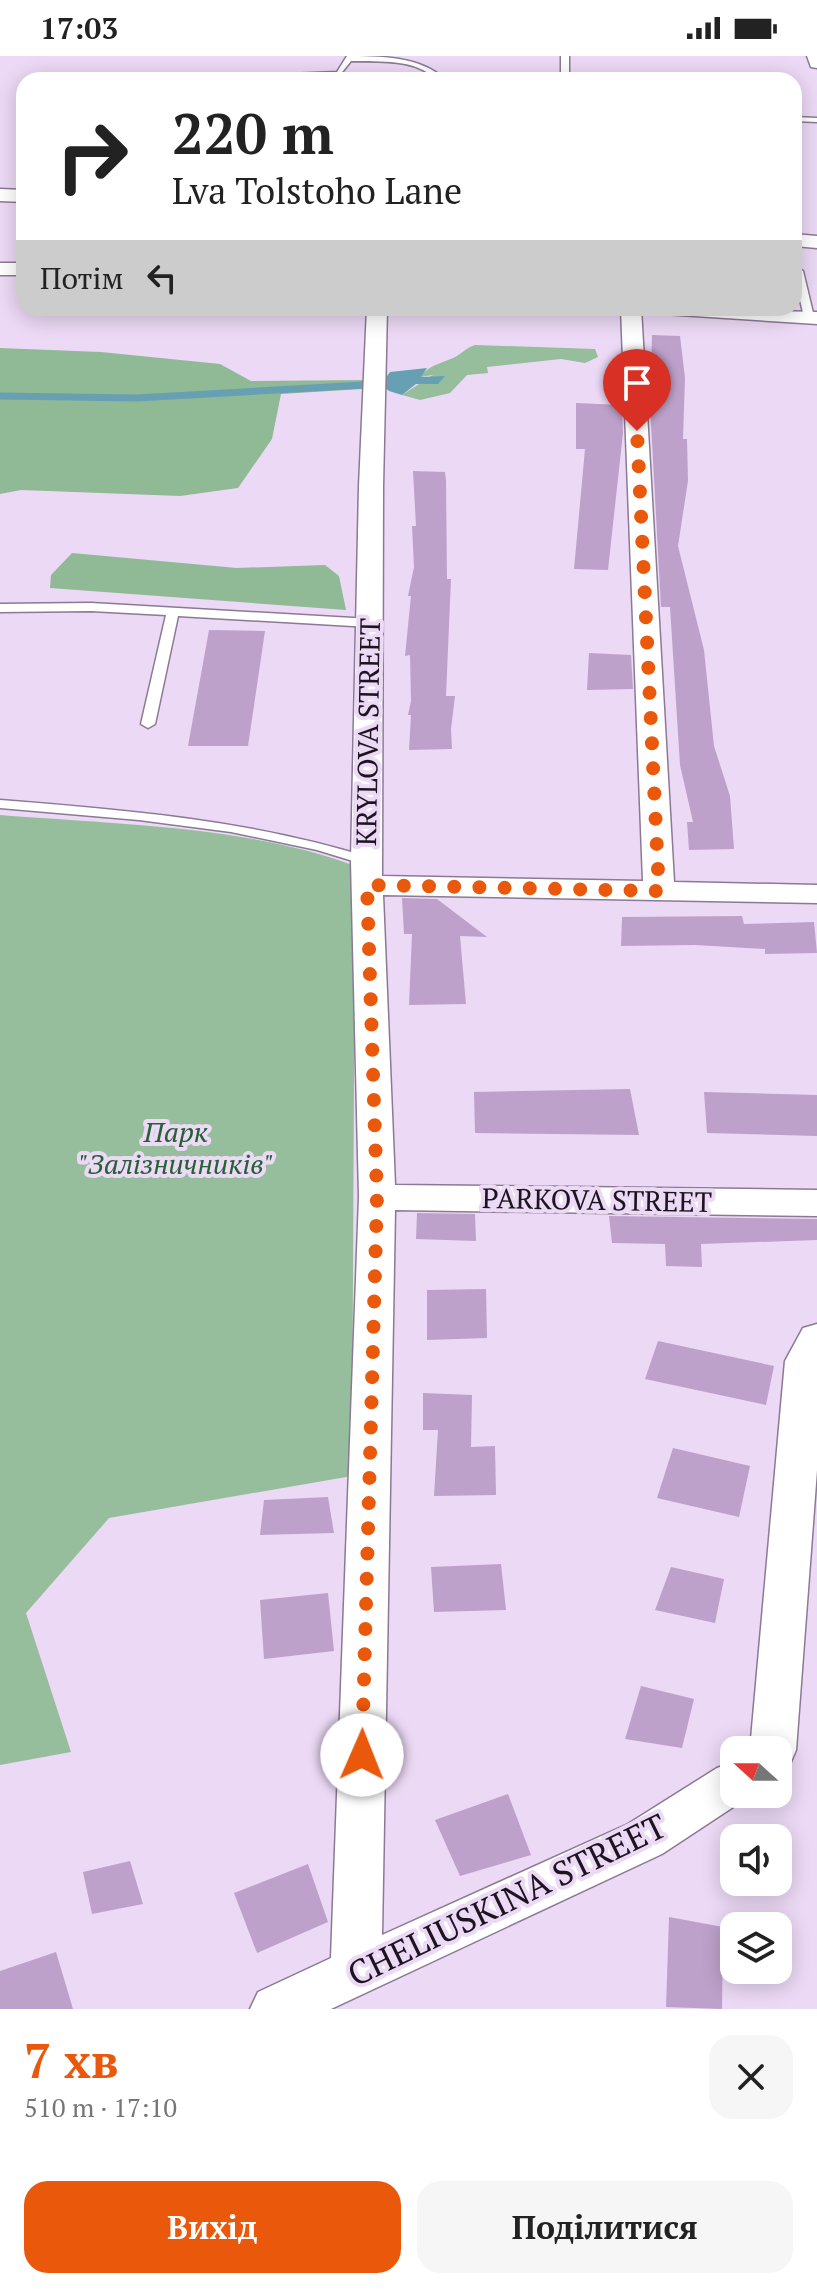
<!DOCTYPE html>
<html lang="uk">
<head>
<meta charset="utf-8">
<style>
  body { margin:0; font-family:"PT Serif",serif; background:#f6f6f6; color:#222; height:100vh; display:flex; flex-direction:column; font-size:30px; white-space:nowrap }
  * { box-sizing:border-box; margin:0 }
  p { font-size:26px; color:#767676 }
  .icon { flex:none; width:44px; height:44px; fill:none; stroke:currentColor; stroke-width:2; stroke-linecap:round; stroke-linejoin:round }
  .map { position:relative; height:1953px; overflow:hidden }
  .sheet { display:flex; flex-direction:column; background:#fff; flex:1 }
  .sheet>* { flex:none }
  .top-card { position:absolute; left:16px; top:16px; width:786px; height:244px; border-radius:24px; box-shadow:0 4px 20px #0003; background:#fff; color:#222; overflow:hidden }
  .needle { width:52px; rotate:291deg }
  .fabs { position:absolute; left:720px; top:1680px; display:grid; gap:16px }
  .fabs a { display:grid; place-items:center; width:72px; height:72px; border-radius:16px; background:#fff; box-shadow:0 4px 20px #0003; font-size:40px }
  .pin { position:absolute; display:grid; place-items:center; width:68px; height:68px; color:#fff; margin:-82px -34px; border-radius:50% 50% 50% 0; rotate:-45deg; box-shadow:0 0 8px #0007 }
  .pin .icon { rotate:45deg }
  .me { position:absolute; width:88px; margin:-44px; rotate:1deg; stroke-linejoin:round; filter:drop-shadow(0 0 6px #0008) }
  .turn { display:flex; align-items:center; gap:28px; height:168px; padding:0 24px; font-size:36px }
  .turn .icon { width:104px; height:104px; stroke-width:2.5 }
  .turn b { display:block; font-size:56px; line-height:68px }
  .then { display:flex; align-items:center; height:76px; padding:0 24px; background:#0003; gap:16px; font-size:30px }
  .round { display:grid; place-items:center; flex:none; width:84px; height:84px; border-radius:24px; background:#f6f6f6 }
  .headline { display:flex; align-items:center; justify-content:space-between; height:136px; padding:0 24px }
  h1 { font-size:48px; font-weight:800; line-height:60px; color:#ea580c }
  .primary-button { display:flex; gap:16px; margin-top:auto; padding:16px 24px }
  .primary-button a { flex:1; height:92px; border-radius:24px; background:#ea580c; color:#fff; font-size:32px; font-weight:800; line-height:92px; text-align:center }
  .primary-button a+a { background:#f6f6f6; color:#222 }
  .status { display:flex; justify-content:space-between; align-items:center; height:56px; padding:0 40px; background:#fff; direction:ltr }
  .status svg { height:22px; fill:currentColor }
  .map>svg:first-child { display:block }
</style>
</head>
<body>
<div class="status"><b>17:03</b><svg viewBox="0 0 49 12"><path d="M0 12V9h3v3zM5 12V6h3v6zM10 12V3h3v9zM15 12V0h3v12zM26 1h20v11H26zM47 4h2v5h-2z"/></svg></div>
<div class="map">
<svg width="817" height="1953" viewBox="0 0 817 1953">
  <rect width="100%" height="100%" fill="#ecd9f5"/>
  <g fill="#96bd9c">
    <path d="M475,289L595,293L598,301L585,307L561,303L487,311L488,317L467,319L450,337L420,344L402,339L433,319L420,321C429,309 440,308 453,302C462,298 465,292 475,289Z"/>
    <path d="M0,759C111,768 251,770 355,810L352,1420L109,1462L26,1557L71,1696L0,1709Z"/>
  </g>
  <g fill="#90b996">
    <polygon points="0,292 101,296 220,308 251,325 364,324 363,333 281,338 272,383 238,432 180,440 21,434 0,438"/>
    <polygon points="72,497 237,512 325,509 339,520 346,554 50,532 51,519"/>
  </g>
  <polygon fill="#66a0b2" points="427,312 421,321 445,320 438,328 416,328 402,339 389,335 381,328 390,316"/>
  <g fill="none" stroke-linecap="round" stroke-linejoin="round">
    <polyline stroke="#66a0b2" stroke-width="7" points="0,340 137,342 363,329"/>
  </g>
  <g fill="#bda1ca">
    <polygon points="652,279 680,280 685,322 683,383 687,383 688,425 678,490 704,594 714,690 730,740 734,793 689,794 687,766 693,766 680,709 670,551 661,551 650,350"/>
    <polygon points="576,347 622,349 623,377 608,514 574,513 585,393 576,393"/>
    <polygon points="413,415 445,416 446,424 447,523 451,523 446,640 455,640 451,673 452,693 409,694 411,659 408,659 411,645 410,599 405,600 411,540 408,540 414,511 412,470 416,470"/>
    <polygon points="209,574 265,575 248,690 188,690"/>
    <polygon points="589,597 631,599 633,633 587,634"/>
    <polygon points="402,842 437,843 487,881 460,880 466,948 409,949 412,878 404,878"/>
    <polygon points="742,860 744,868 814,866 817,897 765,898 765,893 695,889 621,890 622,861"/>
    <polygon points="630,1033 639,1079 475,1077 474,1036"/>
    <polygon points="704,1036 817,1039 817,1080 707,1077"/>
    <polygon points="417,1157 475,1158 476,1185 416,1183"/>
    <polygon points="609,1160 817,1163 817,1184 701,1188 702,1211 666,1210 665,1188 612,1187"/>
    <polygon points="486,1233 487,1282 427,1284 427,1234"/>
    <polygon points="658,1285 774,1310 766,1349 645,1323"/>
    <polygon points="423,1337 472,1339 471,1391 495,1390 496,1439 434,1440 438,1374 423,1374"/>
    <polygon points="673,1392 750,1410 739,1461 657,1442"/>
    <polygon points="328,1441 334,1477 260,1479 264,1444"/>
    <polygon points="501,1508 506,1554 434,1556 431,1511"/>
    <polygon points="671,1511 724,1523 715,1567 655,1554"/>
    <polygon points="328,1537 334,1595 264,1603 260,1544"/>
    <polygon points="641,1630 694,1643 682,1692 625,1683"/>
    <polygon points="508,1738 531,1799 460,1820 435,1764"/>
    <polygon points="130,1805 143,1848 92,1858 83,1816"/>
    <polygon points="308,1808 328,1866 257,1897 234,1837"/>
    <polygon points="669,1861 723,1871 722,1953 666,1951"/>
    <polygon points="56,1896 73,1953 0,1953 0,1915"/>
  </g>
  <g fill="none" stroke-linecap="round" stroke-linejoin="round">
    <defs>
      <g id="service">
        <path d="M347,0C378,0 422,0 445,24H437C415,2 380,6 351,5L339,20L289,22L285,20L289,18L337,16Z"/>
        <rect x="561" y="0" width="8" height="24"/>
        <polygon points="794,61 817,62 817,66 794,65"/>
        <polygon points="798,212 803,215 814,261 809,264 804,261 794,218 794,214"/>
        <polygon points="91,547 370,563 376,567 370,571 178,560 155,668 148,672 141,668 166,559 91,555 0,556 0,548"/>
        <path d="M0,744C126,754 250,764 371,802L373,805L366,809L317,794L231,776L139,764L0,752Z"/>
      </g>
      <g id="minor">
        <polygon points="807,0 817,0 817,12 811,11"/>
        <polygon points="0,133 24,134 24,146 0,145"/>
        <polygon points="794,178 817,180 817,192 794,190"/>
        <rect x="0" y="207" width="24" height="12"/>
        <polygon points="367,252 387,252 383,430 382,820 643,825 621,252 641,252 674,826 817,829 817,847 383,839 395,1129 817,1134 817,1160 395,1154 382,1879 628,1768 717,1712 734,1706 734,1738 753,1738 662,1798 331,1953 250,1953 258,1936 331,1902 359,1141 351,805 359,430"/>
        <polygon points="653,252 817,256 817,268 663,258"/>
        <polygon points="817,1268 817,1414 796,1694 790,1708 778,1713 778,1694 750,1694 785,1305 803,1272"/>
      </g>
    </defs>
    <use href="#service" stroke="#8b7a93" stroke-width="3"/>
    <use href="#minor" stroke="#8b7a93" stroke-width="3"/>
    <use href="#service" fill="#fff" fill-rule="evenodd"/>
    <use href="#minor" fill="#fff" fill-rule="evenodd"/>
  </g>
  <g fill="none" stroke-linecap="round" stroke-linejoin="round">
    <polyline stroke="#ea580c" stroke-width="14" stroke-dasharray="0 25.2" points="362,1699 377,1141 367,829 659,835 637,375"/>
  </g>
  <g text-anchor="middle" stroke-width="8" stroke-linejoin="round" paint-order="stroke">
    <g font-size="28" fill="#1c151f" stroke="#ecd9f5">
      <text transform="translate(368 676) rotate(-89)" y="10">KRYLOVA STREET</text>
      <text transform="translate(597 1144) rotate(1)" y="10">PARKOVA STREET</text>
    </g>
    <g font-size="28" font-style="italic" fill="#256134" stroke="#ecd9f5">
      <text x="176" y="1086">Парк<tspan x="176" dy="32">"Залізничників"</tspan></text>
    </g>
    <g font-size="34" fill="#1c151f" stroke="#ecd9f5">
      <text transform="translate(507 1844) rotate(-26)" y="12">CHELIUSKINA STREET</text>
    </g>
  </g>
</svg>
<div class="fabs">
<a><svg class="needle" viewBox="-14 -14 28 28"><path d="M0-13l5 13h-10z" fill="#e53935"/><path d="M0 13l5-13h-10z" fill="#767676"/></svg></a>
<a><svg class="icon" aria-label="sound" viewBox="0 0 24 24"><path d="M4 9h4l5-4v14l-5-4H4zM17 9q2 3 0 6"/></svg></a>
<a><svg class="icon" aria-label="layers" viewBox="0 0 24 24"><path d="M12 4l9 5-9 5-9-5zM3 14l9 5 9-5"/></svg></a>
</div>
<div class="pin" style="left:637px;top:375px;background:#d93025"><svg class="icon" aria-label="arrive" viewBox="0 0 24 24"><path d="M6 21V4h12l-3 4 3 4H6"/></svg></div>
<svg class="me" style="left:362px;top:1699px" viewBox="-20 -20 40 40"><circle r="19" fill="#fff"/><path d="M0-13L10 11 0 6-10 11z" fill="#ea580c"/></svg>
<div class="top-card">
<div class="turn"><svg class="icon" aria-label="right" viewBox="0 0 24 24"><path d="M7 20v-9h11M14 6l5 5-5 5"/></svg><div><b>220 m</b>Lva Tolstoho Lane</div></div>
<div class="then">Потім<svg class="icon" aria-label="left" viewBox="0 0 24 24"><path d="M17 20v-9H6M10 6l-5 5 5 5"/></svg></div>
</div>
</div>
<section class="sheet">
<div class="headline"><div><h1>7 хв</h1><p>510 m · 17:10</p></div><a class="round"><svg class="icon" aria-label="close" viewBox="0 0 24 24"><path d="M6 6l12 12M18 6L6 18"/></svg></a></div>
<div class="primary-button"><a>Вихід</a><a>Поділитися</a></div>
</section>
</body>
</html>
